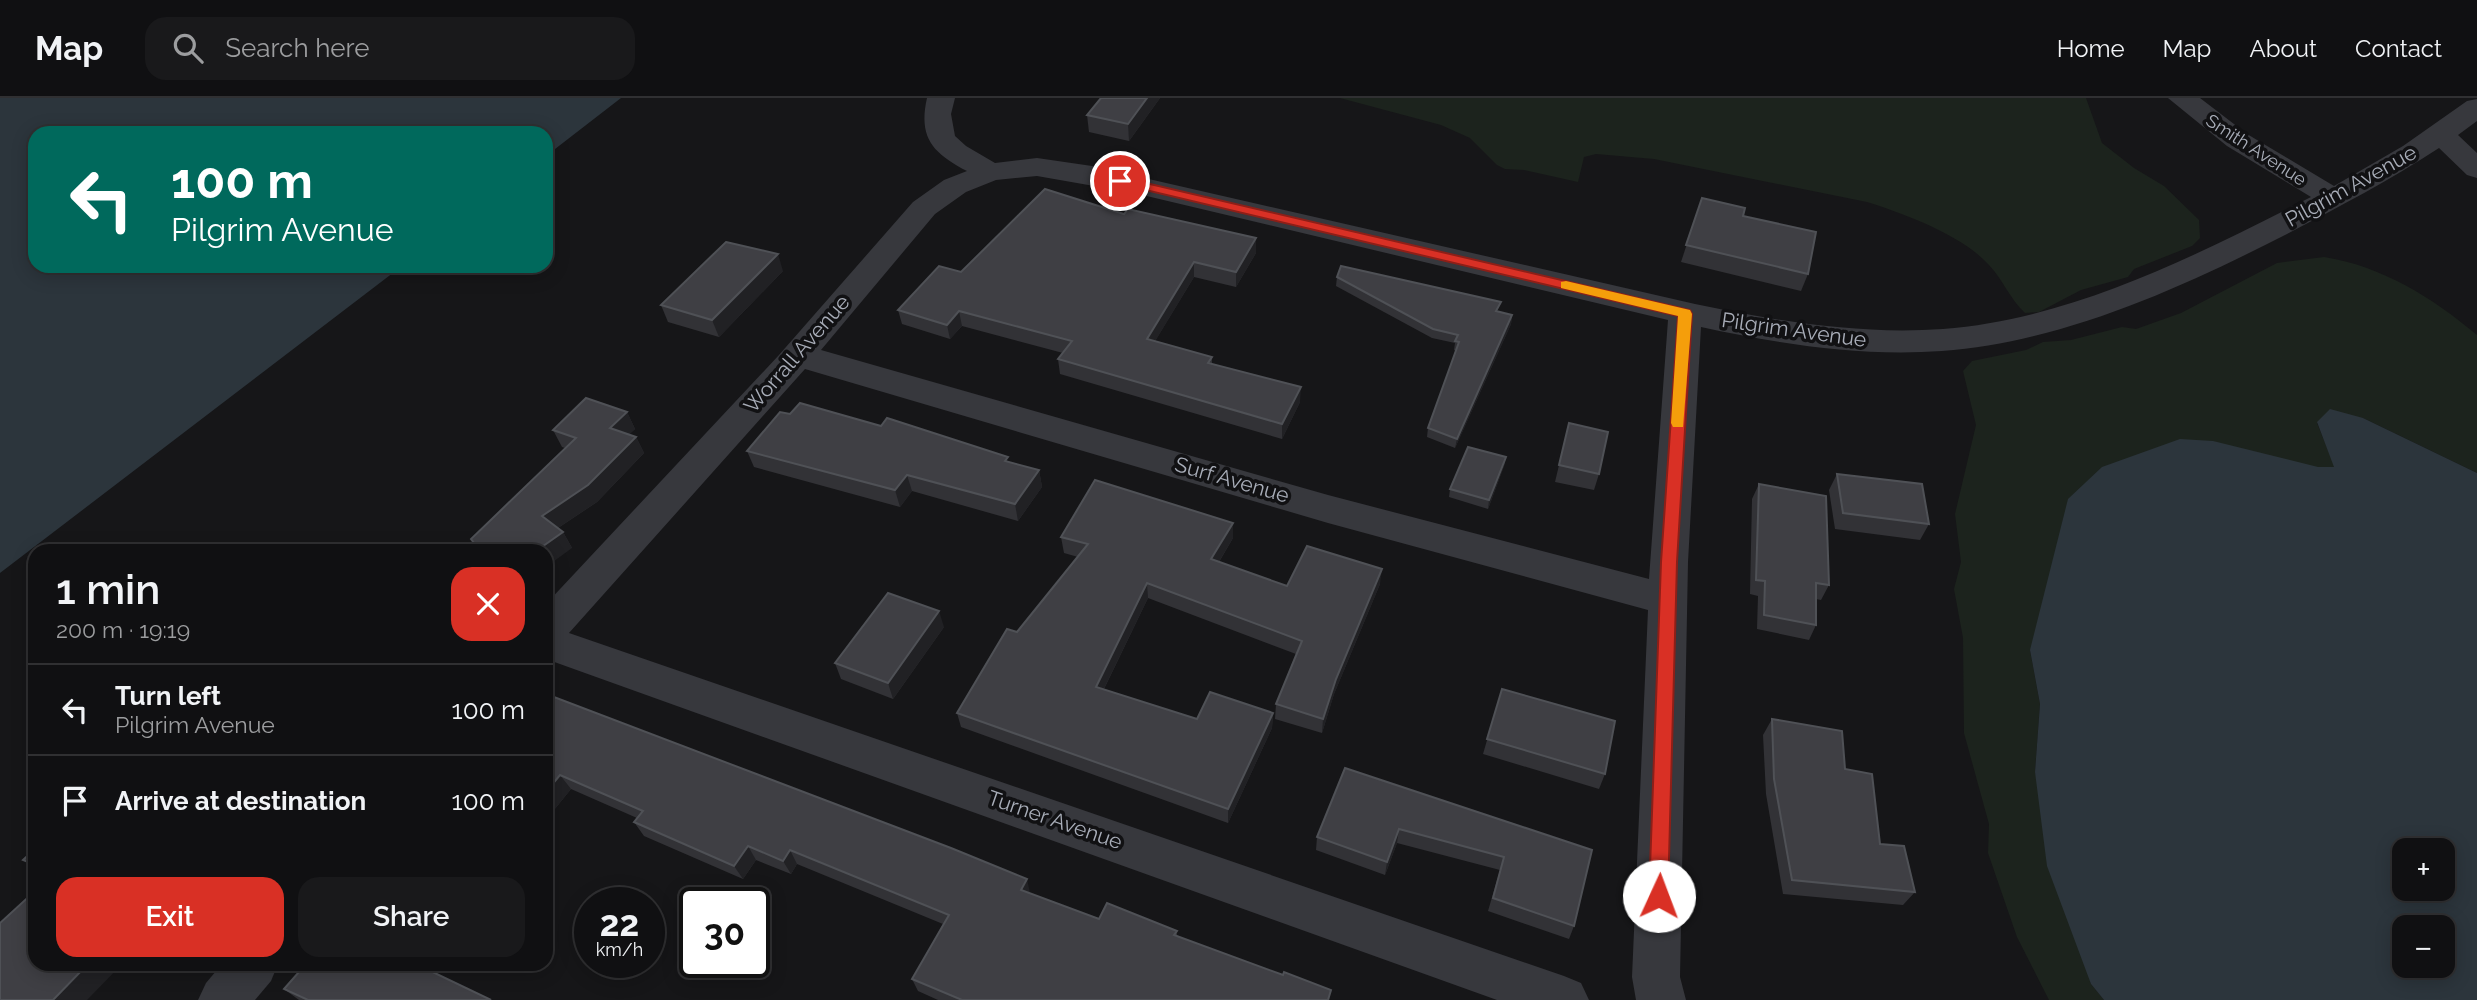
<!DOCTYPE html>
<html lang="en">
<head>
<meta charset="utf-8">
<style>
  body { margin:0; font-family:Raleway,sans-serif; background:#19191b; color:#f1f3f6; height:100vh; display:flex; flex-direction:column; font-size:26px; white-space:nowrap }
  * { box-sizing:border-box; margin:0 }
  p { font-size:23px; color:#9c9d9f }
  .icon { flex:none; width:38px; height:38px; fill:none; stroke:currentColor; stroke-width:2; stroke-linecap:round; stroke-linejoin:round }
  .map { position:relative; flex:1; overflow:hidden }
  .panel { position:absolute; left:28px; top:446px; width:525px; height:427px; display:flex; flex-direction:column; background:#101012; border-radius:21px; box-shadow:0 4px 18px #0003,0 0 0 2px #303032 }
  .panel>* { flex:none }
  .banner { position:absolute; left:28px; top:28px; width:525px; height:147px; border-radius:21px; box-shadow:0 4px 18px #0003,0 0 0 2px #303032; background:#00695c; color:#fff; overflow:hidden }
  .fabs { position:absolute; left:2392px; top:740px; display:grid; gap:14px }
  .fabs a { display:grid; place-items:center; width:63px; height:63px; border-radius:14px; background:#101012; box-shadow:0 4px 18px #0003,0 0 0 2px #303032; font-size:35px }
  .speed { position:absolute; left:574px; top:789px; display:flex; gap:14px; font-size:35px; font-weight:700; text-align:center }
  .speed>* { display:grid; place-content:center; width:91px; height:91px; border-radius:50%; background:#101012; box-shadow:0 4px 18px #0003,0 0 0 2px #303032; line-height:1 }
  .speed small { font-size:18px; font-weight:400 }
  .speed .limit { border:4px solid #111; border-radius:10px; background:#fff; color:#111 }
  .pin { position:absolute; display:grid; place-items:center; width:60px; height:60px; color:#fff; margin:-30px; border:4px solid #fff; border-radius:50%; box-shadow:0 2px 7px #0007 }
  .me { position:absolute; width:77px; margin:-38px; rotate:2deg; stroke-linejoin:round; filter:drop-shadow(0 0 5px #0008) }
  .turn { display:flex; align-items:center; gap:24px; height:147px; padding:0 28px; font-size:32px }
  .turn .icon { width:91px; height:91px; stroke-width:2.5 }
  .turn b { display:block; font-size:49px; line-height:60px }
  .round { display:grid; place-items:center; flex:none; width:74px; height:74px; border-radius:21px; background:#19191b }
  .head { display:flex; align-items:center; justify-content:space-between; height:119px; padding:0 28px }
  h1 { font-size:42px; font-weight:600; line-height:52px }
  .action { display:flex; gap:14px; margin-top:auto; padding:14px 28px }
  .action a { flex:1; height:80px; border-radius:21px; background:#d93025; color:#fff; font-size:28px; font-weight:600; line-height:80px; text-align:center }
  .action a+a { background:#19191b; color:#f1f3f6 }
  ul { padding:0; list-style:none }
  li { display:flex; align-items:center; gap:21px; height:91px; padding:0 28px; border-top:2px solid #303032 }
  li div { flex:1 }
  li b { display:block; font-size:26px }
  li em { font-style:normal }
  header { display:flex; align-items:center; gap:42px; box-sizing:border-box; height:98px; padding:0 35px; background:#101012; border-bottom:2px solid #303032 }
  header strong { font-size:33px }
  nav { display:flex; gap:38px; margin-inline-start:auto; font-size:24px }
  .search { width:490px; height:63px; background:#19191b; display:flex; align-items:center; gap:18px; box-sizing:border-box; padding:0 24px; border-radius:21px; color:#9c9d9f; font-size:26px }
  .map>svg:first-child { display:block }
</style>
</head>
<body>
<header>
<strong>Map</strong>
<div class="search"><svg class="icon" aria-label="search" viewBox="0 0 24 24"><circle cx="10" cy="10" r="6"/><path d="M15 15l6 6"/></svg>Search here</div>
<nav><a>Home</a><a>Map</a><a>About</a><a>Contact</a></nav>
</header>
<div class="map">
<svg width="2477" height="902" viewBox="0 0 2477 902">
  <rect width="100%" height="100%" fill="#161618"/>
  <g fill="#1c231d">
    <path d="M1340,0H2086L2102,45L2134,70L2164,88L2199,122L2200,140L2192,148L2134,171L2128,179L2081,192L2039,214L2025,215C2010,201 2003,182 1989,167C1962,137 1905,116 1867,104L1654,61L1596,56L1584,59L1578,84L1524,72L1505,71L1497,67L1470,40L1441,27Z"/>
    <path d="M2324,159C2382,168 2433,200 2477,237V375L2363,320L2317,325L2335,369H2318L2030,552L2040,606L2035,674L2091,886L2104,902H2049L2017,839L1988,755L1989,726L1964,635L1963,540L1954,491L1961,464L1955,416L1976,327L1963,273L1972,263L2026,252L2043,244L2071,242L2122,229L2136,231L2181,215L2277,165Z"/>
  </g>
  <g fill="#2c353c" fill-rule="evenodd">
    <polygon points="0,0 621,0 546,58 546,35 35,35 35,168 402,168 0,475"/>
    <path d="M2330,311L2363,320L2477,375V902H2104L2091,886L2047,768L2035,674L2040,606L2030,552L2068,401L2102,369L2180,341L2213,343L2318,369H2334L2317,324ZM2404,752H2443V791H2404ZM2404,830H2443V868H2404Z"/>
  </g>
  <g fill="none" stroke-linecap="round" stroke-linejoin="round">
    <g fill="#37383d" fill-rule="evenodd">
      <path d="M927,0H955L951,16L955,38L966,48L995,65L1037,60L1092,68L1695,206C1776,223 1859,237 1943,231C2073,221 2197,157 2311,99L2227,48L2168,0H2200L2247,36L2334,88L2403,48L2467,3L2477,1V23L2458,37L2477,55V80L2467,77L2439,50C2390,82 2339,109 2287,136C2181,190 2063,244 1942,253C1861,259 1780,246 1701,229L1688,464L1680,879L1686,902H1636L1632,879L1648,512L1328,425L805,271L569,535L1564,878L1581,885L1589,902H1497L546,561V506L779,257L913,104L944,82L967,73C933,55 918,40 927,0ZM1037,78L1134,95L1668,222L1649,481L1328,397L821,252L935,116L966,94L996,82Z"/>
      <polygon points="222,866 278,866 271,883 255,902 198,902 206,885"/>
    </g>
  </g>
  <g fill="#323236">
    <polygon points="1101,0 1160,0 1129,43 1089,34 1087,17"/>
    <polygon points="1702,100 1743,118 1808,176 1801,193 1681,164"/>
    <polygon points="1124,116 1256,140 1256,155 1236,189 1194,179 1155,243 1212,259 1212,266 1300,304 1282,341 1060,276 1058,261 1063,255 962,228 950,241 902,226 898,212 961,174"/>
    <polygon points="783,173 719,239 668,224 661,207"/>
    <polygon points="1337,179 1512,217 1511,226 1455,350 1427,339 1428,330 1456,253 1454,252 1455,245 1432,240 1336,188"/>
    <polygon points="627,314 635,331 629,336 636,339 644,355 597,404 558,430 563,434 572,450 546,453 474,453 470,447 565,350 562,349 553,332"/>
    <polygon points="790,316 1010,364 1039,372 1042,389 1018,423 912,393 900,409 754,369 747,353"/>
    <polygon points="1569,325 1599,376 1594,392 1555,384"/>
    <polygon points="1506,359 1504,368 1488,411 1449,399 1450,391"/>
    <polygon points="1837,376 1929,426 1920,442 1835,431 1829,392"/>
    <polygon points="1759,386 1829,487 1821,502 1816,501 1816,527 1809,542 1757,531 1758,498 1750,496 1752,401"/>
    <polygon points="1233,425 1233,440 1219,464 1287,488 1380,486 1334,596 1322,635 1275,621 1276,606 1296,556 1148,500 1104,591 1197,621 1273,615 1272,630 1228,725 961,629 957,615 1017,534 1078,459 1064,455 1061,439"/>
    <polygon points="944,529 893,601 841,581 835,565"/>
    <polygon points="1502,591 1605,676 1599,691 1483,656"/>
    <polygon points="546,596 1030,795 1099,821 1177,833 1177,838 1330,902 938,902 918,893 912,881 943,826 797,766 791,776 756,762 743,781 644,738 634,724 637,720 571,691 554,712 546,709"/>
    <polygon points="1772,621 1845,671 1880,746 1915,794 1903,807 1783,796 1766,696 1763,637"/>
    <polygon points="1345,670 1592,752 1574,828 1569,841 1488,813 1500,772 1397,745 1385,777 1316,752 1317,739"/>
    <polygon points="284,891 491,902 299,902"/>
  </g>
  <g fill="#212124">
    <polygon points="1147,0 1160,0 1129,43 1128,26"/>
    <polygon points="1256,140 1256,155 1236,189 1236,174"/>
    <polygon points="778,156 783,173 719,239 712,222"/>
    <polygon points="1194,164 1194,179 1148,255 1147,241"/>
    <polygon points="959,213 962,228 950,241 947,227"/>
    <polygon points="1512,217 1511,226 1455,350 1457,341"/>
    <polygon points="1301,289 1300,304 1282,341 1282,326"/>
    <polygon points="627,314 635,331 619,347 610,330"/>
    <polygon points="636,339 644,355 597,404 552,434 542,418"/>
    <polygon points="1506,359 1504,368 1488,411 1489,402"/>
    <polygon points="1039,372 1042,389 1018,423 1015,406"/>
    <polygon points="907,377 912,393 900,409 895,392"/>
    <polygon points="1233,425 1233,440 1211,477 1211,461"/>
    <polygon points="563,434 572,450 546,469 546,453 536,453"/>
    <polygon points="1382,471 1380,486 1334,596 1322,635 1323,621 1336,581"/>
    <polygon points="1147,485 1148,500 1098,603 1096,589"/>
    <polygon points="939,513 944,529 893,601 888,585"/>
    <polygon points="1273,615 1272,630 1228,725 1228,711"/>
    <polygon points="560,677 571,691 554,712 546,702 546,694"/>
    <polygon points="1399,731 1397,745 1385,777 1387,764"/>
    <polygon points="748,748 756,762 743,781 734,768"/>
    <polygon points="790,752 797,766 791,776 783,763"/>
    <polygon points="1027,781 1030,795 1024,806 1021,792"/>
    <polygon points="88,866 122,866 87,902 53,902"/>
  </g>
  <g fill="#3f3f44" stroke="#4f5156" stroke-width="2">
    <polygon points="1101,0 1147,0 1128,26 1087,17"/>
    <polygon points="1045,91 1124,116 1128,111 1256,140 1236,174 1194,164 1147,241 1212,259 1208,265 1301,289 1282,326 1058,261 1072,243 959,213 947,227 898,212 939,168 961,174"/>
    <polygon points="1702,100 1745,110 1743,118 1816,134 1808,176 1686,147"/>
    <polygon points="726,144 778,156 712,222 661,207"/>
    <polygon points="1341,168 1501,204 1496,213 1512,217 1457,341 1428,330 1459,244 1455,243 1458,237 1433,231 1337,179"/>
    <polygon points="586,300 627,314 610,330 636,339 588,387 542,418 563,434 536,453 478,453 470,447 474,445 471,441 576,340 553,332"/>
    <polygon points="800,305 881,328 887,320 1008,359 1005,363 1039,372 1015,406 907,377 895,392 747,353 780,314 790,316"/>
    <polygon points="1569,325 1608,334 1599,376 1559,367"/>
    <polygon points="1468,349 1506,359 1489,402 1450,391"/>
    <polygon points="1837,376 1922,386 1929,426 1843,415"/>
    <polygon points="1095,382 1233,425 1211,461 1287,488 1307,448 1382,471 1336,581 1323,621 1276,606 1302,543 1147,485 1096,589 1197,621 1210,594 1273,615 1228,711 957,615 1007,531 1017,534 1088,446 1061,439"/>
    <polygon points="1759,386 1826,398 1829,487 1816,485 1816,527 1764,517 1765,483 1756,482"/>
    <polygon points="888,495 939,513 888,585 835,565"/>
    <polygon points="1502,591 1615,623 1605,676 1487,641"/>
    <polygon points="546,596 951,750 1027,781 1021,792 1099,821 1107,805 1177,833 1174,837 1283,877 1284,874 1331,892 1328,902 962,902 912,881 949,817 790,752 783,763 748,748 734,768 634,724 643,713 560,677 546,694"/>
    <polygon points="1772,621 1842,633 1845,671 1872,676 1880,746 1904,748 1915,794 1792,782 1774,681"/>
    <polygon points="1345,670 1592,752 1574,828 1493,800 1504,759 1399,731 1387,764 1317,739"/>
    <polygon points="35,751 35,767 23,762"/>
    <polygon points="35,793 35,866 88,866 53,902 0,902 0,825"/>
    <polygon points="306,866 416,866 491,902 308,902 284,891"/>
  </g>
  <polygon fill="#d93025" stroke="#8d1f18" stroke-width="2" points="1120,79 1690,212 1692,216 1677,464 1668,798 1666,805 1659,807 1652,805 1649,798 1661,464 1678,218 1116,85 1116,80"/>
  <polygon fill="#f59e0b" points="1566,183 1690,212 1692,216 1683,329 1673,329 1671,325 1678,218 1561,190 1561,184"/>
  <g text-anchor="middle" stroke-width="7" stroke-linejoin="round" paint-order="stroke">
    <g font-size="18" fill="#a8adb8" stroke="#111113">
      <text transform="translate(2256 52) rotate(33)" y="6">Smith Avenue</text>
    </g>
    <g font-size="21" fill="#a8adb8" stroke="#111113">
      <text transform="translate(2351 88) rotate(-29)" y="7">Pilgrim Avenue</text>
      <text transform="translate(1794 232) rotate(8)" y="7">Pilgrim Avenue</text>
      <text transform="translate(797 256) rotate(-49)" y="7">Worrall Avenue</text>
      <text transform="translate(1232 382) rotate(16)" y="7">Surf Avenue</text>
      <text transform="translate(1055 722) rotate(19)" y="7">Turner Avenue</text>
    </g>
  </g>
</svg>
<div class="fabs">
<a>+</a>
<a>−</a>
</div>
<div class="speed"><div>22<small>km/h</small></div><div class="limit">30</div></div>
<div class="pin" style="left:1120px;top:83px;background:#d93025"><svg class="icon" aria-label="arrive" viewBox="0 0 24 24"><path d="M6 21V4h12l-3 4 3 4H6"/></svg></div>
<svg class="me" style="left:1659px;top:798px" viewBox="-20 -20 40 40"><circle r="19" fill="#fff"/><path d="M0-13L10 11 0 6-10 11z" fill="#d93025"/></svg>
<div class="banner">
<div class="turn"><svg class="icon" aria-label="left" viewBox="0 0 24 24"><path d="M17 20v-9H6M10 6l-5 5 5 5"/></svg><div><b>100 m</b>Pilgrim Avenue</div></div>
</div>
<section class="panel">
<div class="head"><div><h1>1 min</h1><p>200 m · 19:19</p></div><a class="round" style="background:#d93025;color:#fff"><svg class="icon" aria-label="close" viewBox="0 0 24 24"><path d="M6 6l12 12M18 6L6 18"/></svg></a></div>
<ul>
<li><svg class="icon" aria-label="left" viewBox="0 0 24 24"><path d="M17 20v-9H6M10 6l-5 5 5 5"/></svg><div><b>Turn left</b><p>Pilgrim Avenue</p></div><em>100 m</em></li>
<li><svg class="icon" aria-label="arrive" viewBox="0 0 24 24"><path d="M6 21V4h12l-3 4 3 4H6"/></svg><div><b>Arrive at destination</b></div><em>100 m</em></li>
</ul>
<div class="action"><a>Exit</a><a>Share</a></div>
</section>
</div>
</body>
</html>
